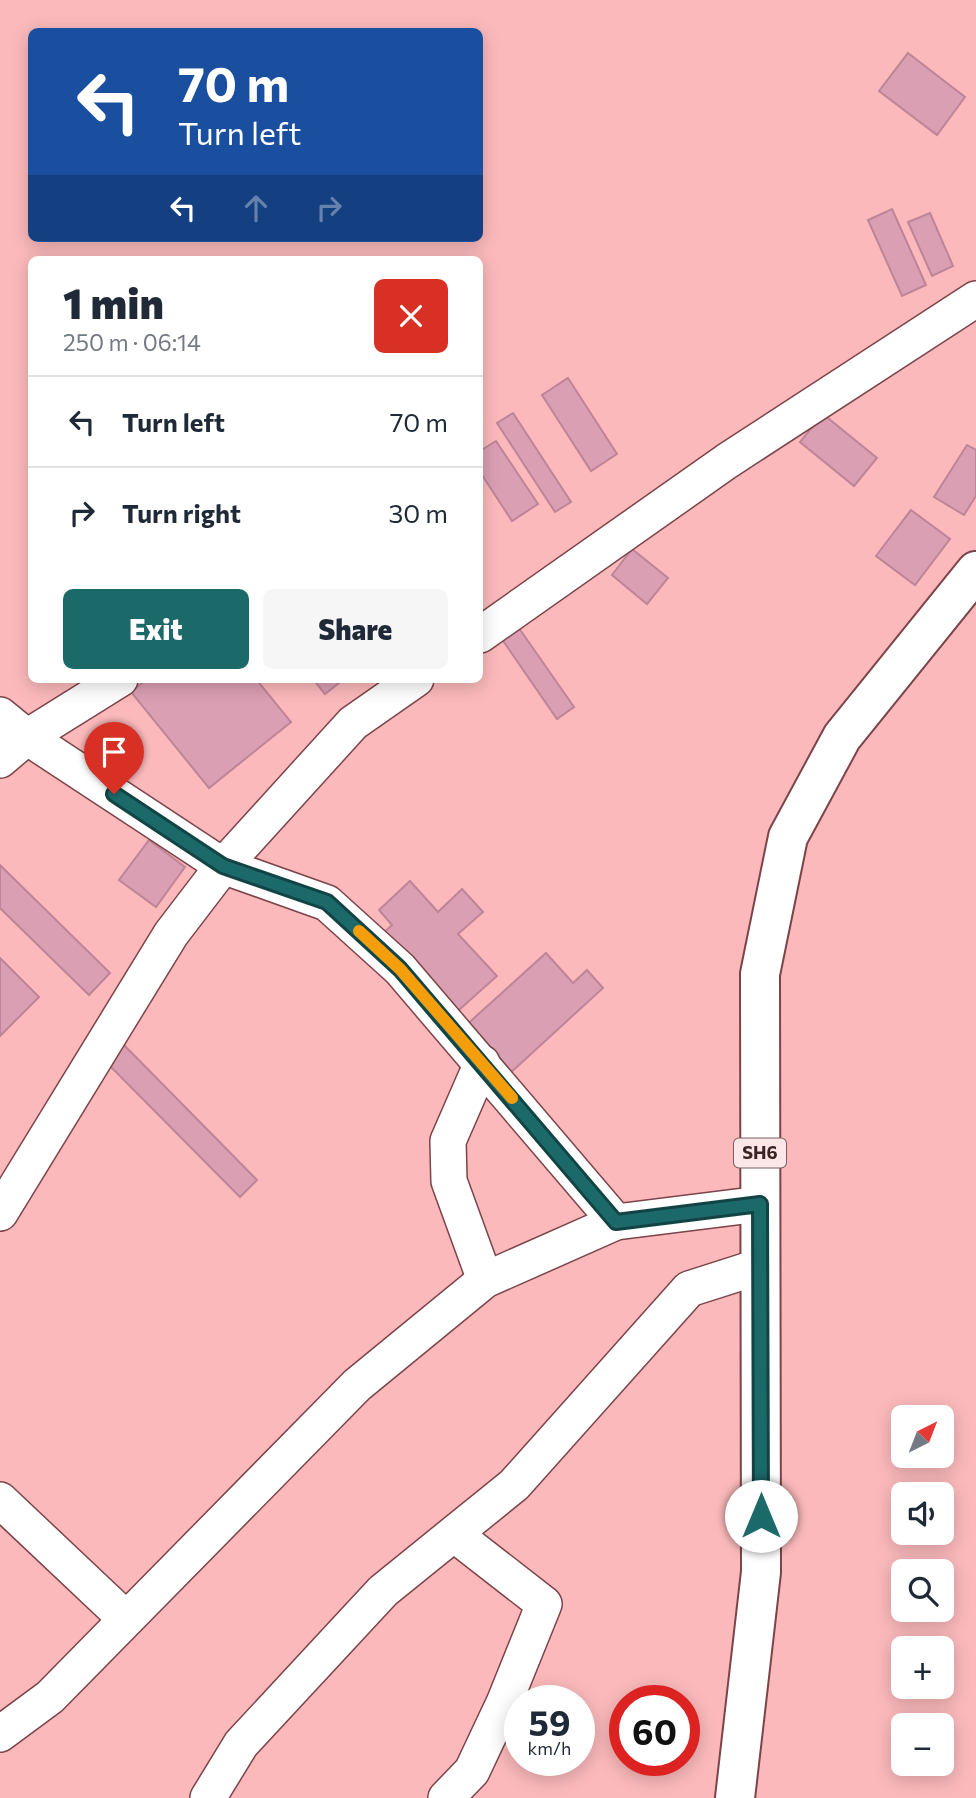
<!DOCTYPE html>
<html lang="en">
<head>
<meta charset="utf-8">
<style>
  body { margin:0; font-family:Commissioner,sans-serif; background:#f6f6f7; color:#1f2937; height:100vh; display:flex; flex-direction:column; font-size:26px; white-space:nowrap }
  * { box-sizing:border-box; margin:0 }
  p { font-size:23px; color:#747a83 }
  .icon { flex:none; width:38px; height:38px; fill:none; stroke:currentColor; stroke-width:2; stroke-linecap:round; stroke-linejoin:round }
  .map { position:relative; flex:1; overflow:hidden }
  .sheet { position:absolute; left:28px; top:256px; width:455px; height:427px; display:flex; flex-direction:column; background:#fff; border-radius:10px; box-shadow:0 4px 18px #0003 }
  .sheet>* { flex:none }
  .top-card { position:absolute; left:28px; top:28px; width:455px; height:214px; border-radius:10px; box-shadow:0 4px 18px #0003; background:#1a4fa0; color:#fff; overflow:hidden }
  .needle { width:46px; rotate:42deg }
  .controls { position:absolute; left:891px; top:1405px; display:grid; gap:14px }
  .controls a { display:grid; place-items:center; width:63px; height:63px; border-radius:10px; background:#fff; box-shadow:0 4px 18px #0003; font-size:35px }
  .speed { position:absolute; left:504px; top:1685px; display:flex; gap:14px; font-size:35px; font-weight:700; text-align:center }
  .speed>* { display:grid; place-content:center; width:91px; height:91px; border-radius:50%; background:#fff; box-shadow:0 4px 18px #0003; line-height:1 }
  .speed small { font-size:18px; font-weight:400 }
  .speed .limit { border:10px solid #d22; background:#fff; color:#111 }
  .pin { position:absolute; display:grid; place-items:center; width:60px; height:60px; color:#fff; margin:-72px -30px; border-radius:50% 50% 50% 0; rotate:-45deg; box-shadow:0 0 7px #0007 }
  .pin .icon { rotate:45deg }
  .me { position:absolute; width:77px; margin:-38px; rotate:0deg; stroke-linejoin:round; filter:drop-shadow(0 0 5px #0008) }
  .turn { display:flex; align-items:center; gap:24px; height:147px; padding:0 35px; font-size:32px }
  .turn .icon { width:91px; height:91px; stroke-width:2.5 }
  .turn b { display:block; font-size:49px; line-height:60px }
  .lanes { display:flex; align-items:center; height:66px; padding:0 35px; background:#0003; justify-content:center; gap:35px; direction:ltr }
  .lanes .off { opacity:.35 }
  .round { display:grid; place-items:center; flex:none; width:74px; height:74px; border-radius:10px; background:#f6f6f7 }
  .summary { display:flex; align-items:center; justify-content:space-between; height:119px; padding:0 35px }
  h1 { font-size:42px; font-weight:800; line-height:52px }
  .button { display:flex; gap:14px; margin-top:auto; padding:14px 35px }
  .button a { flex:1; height:80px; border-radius:10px; background:#1c696a; color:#fff; font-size:28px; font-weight:800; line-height:80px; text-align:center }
  .button a+a { background:#f6f6f7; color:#1f2937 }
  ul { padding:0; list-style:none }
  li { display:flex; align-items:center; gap:21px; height:91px; padding:0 35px; border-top:2px solid #e0e1e3 }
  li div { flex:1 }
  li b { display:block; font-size:26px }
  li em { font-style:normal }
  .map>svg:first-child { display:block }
</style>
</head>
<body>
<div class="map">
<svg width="976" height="1798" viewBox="0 0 976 1798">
  <rect width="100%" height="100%" fill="#fbb9bb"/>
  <g fill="#db9fb4" stroke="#be8498" stroke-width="2">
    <polygon points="908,53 965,97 937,135 879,91"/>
    <polygon points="892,209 926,285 902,296 868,220"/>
    <polygon points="930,213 953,266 932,276 908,222"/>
    <polygon points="568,378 617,454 591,471 542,395"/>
    <polygon points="513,413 571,502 555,512 497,423"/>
    <polygon points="823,414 877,458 854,486 800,442"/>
    <polygon points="496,441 538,504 512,521 480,472 480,451"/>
    <polygon points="967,445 976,450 976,496 964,515 934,497"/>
    <polygon points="911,510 950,539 915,585 876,556"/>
    <polygon points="632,549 668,578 647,604 612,575"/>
    <polygon points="514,621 574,707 557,719 497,632"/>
    <polygon points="147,679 256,679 291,722 209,788 131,692"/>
    <polygon points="313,679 344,679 325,694"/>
    <polygon points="149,840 185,867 156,907 119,880"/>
    <polygon points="0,865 110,973 89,995 0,908"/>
    <polygon points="410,881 438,912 462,889 483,912 458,934 497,976 450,1018 378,938 392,925 379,910"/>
    <polygon points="546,953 573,983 587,970 603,988 507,1076 463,1028"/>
    <polygon points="0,958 39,997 0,1036"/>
    <polygon points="122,1043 257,1180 240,1197 104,1060"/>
  </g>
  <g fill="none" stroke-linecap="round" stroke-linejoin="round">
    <defs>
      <g id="minor">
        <polyline points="480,635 727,461 976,299"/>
        <polyline points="0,715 27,737 223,866 327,903 400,969 616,1222"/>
        <polyline points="0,760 27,737 120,679"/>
        <polyline points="482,1063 448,1141 449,1181 485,1280"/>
        <polyline points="0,1213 171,934 223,866 353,723 416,679"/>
        <polyline points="0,1500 126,1619"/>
        <polyline points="0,1734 50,1697 357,1385 485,1280 616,1222 760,1204"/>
        <polyline points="208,1798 241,1744 383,1591 514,1485 689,1289 761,1266"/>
        <polyline points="446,1798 472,1771 504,1703 544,1604 454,1534"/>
      </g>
      <polyline id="major" points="735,1798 761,1572 760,974 788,837 842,737 976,571"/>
    </defs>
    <use href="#minor" stroke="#7b4448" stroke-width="38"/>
    <use href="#major" stroke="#7b4448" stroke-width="42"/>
    <use href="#minor" stroke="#fff" stroke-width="35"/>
    <use href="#major" stroke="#fff" stroke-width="38"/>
  </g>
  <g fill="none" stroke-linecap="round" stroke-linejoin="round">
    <defs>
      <polyline id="route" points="114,794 223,866 327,902 400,969 616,1222 760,1204 761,1516"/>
    </defs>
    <use href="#route" stroke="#124445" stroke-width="18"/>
    <use href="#route" stroke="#1c696a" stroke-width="12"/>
    <polyline stroke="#f59e0b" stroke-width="12" points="359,931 400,969 512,1098"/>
  </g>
  <g text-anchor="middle" stroke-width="5" stroke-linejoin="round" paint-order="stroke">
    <rect fill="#fce7e8" stroke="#765e5f" stroke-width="2" x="734" y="1138.5" width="52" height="29" rx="5"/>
    <g font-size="18" font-weight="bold" fill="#3c2324">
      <text x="760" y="1159">SH6</text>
    </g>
  </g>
</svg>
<div class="controls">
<a><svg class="needle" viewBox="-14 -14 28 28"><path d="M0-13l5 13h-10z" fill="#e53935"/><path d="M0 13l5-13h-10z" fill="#747a83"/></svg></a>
<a><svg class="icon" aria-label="sound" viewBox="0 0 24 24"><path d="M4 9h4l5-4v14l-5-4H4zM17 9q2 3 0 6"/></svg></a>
<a><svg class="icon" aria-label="search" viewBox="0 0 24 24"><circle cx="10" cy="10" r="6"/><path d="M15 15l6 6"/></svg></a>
<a>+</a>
<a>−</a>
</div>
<div class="speed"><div>59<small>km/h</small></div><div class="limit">60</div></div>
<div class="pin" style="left:114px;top:794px;background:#d93025"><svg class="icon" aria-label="arrive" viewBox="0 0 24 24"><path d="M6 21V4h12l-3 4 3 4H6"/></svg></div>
<svg class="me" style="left:761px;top:1516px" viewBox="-20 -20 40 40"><circle r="19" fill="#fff"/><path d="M0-13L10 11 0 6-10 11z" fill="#1c696a"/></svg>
<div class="top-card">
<div class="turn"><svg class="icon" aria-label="left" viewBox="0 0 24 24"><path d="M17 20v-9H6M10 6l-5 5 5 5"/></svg><div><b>70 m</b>Turn left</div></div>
<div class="lanes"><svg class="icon" aria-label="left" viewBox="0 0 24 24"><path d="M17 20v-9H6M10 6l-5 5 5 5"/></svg><svg class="icon off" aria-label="ahead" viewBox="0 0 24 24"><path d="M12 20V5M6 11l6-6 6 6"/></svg><svg class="icon off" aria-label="right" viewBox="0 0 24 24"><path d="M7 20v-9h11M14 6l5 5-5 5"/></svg></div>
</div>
<section class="sheet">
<div class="summary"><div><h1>1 min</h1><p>250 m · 06:14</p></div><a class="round" style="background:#d93025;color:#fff"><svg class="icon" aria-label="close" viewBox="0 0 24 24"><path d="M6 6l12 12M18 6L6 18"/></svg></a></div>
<ul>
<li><svg class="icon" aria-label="left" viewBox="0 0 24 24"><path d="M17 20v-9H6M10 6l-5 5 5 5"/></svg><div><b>Turn left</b></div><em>70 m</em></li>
<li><svg class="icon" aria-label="right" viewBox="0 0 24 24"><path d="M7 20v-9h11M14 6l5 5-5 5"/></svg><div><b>Turn right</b></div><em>30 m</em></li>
</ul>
<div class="button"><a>Exit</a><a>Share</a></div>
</section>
</div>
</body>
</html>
